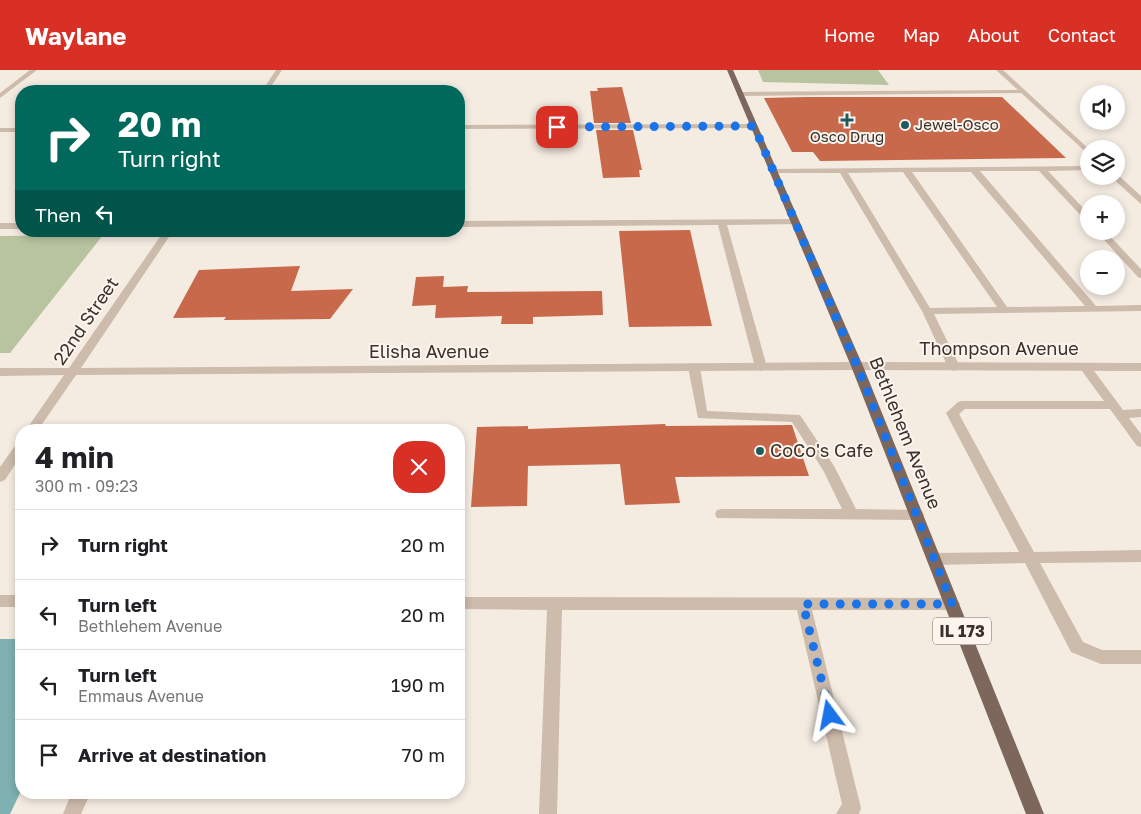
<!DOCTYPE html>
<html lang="en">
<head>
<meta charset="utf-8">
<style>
  body { margin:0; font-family:"Golos Text",sans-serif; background:#f6f6f6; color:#202124; height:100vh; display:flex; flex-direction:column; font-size:19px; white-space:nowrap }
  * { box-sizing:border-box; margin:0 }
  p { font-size:16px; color:#757577 }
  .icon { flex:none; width:28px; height:28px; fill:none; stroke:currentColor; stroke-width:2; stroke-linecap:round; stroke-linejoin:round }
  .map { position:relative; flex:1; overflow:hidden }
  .sheet { position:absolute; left:15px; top:354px; width:450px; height:375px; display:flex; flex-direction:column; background:#fff; border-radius:20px; box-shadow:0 2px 8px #0003 }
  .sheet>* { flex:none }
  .top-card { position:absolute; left:15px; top:15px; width:450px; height:152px; border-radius:20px; box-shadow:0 2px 8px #0003; background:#00695c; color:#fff; overflow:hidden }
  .buttons { position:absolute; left:1080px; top:15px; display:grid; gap:10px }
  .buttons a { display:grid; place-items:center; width:45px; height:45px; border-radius:50%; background:#fff; box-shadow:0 2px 8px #0003; font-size:25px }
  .pin { position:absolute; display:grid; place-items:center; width:42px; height:42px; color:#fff; margin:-21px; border-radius:10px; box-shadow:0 2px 8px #0006 }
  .me { position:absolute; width:55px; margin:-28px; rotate:347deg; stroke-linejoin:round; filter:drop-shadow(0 0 4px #0008) }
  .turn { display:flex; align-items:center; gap:18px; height:105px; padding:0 20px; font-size:22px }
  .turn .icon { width:65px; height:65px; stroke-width:2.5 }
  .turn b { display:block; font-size:35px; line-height:42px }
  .then { display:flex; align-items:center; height:48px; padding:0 20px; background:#0003; gap:10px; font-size:19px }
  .round { display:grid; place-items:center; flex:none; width:52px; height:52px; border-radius:20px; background:#f6f6f6 }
  .overview { display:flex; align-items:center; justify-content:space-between; height:85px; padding:0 20px }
  h1 { font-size:30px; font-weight:700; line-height:38px }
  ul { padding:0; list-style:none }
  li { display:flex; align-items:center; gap:15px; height:70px; padding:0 20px; border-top:1px solid #e0e0e0 }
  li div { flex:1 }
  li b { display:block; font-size:19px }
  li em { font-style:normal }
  header { display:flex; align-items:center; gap:30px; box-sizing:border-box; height:70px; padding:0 25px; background:#d93025; color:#fff }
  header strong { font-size:24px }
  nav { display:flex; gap:28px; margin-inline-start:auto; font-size:18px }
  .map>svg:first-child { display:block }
</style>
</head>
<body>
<header>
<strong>Waylane</strong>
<nav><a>Home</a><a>Map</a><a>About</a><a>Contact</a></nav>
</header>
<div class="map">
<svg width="1141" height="744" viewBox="0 0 1141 744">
  <rect width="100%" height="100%" fill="#f4ebe1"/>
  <g fill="#b8c4a0">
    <polygon points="758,0 878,0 889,15 763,12"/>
    <polygon points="103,165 10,283 0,283 0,166"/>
  </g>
  <polygon fill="#7fb0b2" points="0,569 21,569 21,721 10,744 0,744"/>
  <g fill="#c8694b">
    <polygon points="622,17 631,53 594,53 590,21 598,21 597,18"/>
    <polygon points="806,27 1002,27 1066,88 820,91 813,82 792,82 764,28"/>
    <polygon points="596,60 633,60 642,100 639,100 640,107 603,108"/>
    <polygon points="690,160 712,256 629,257 619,161"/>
    <polygon points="300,196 291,221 353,219 330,249 224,250 226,247 173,248 199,200"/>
    <polygon points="444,206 443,217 468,216 467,222 602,221 603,245 533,247 533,254 501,254 502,246 435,248 436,235 412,236 416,207"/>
    <polygon points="665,354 666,356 792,355 809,406 675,407 680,433 625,435 620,394 528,396 527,436 471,437 477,357 528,356 528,359"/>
  </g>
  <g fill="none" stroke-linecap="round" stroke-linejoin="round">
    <g fill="#cdbbac" fill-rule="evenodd">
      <polygon points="30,0 37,0 0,28 0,23"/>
      <polygon points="1022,20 1025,22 1024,23 740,26 737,24 740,22"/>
      <path d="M1089,96V100L1048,101L1089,144V152L1086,151L1039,101H980L1096,236L1141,235V241L934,244L960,297L954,301L948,297L922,241L840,103H774L770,101L774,99ZM903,102L997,237L930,238L848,103ZM912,102H971L1085,236L1007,237Z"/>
      <polygon points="796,149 799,150 799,154 727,155 767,297 761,301 755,297 718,155 459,157 459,151"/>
      <rect x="0" y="153" width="21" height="6"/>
      <polygon points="1096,161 1105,161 1141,199 1141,208 1138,207"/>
      <polygon points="694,293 700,297 707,341 800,345 834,396 856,439 917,440 922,441 924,445 922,449 917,450 717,448 715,444 717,440 722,439 842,439 823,400 792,352 698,348 688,297"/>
      <polygon points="1085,293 1089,294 1123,340 1141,339 1141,347 1129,348 1141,364 1141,377 1137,376 1110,339 965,339 959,344 1034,482 1141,480 1141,492 1040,493 1083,572 1102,580 1141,580 1141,594 1101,594 1071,582 1025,493 934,495 929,493 927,489 929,485 934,483 1019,482 946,343 958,332 962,331 1104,331 1079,297"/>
      <rect x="0" y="525" width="21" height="12"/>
      <polygon points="459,527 952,528 957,530 960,534 957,538 952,540 812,540 861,738 859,744 836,744 842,734 797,540 562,540 557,744 539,744 547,540 459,539"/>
      <polygon points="72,722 91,722 81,744 63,744"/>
    </g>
    <g fill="#cdbbac" fill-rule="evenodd">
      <polygon points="276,0 282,0 268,21 262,21"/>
      <polygon points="996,0 1003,0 1089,79 1089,85"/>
      <polygon points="754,54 758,56 757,58 459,59 459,55"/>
      <rect x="0" y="58" width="21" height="4"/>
      <polygon points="1117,104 1141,126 1141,134 1110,106 1116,106"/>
      <polygon points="164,161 173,161 81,298 857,292 1141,293 1141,301 857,300 76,305 38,360 26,360 64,305 0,306 0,298 69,298"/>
      <polygon points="21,372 21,385 5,410 0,412 0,397 17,373"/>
    </g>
    <polygon fill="#7d675c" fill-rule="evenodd" points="727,0 733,0 863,296 1044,744 1026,744 851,296"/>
  </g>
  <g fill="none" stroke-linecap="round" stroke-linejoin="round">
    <polyline stroke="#1a73e8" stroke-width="9" stroke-dasharray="0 16.2" points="557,57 754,56 857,296 952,534 803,534 830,645"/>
  </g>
  <g fill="#1f5a5e" stroke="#fbf5ee" stroke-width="2">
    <path d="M844.5 42.5h5v5h5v5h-5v5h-5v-5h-5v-5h5z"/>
    <circle cx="905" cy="55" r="5"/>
    <circle cx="760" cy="381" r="5"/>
  </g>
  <g text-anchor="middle" stroke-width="4" stroke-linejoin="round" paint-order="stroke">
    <g font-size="15" fill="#3b302b" stroke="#fbf5ee" text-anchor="start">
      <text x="915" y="60">Jewel-Osco</text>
      <text x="847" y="72" text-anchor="middle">Osco Drug</text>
    </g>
    <rect fill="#fbf5ee" stroke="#756b66" stroke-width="1" x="933" y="547.5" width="58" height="27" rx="4"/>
    <g font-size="16" font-weight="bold" fill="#3b302b">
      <text x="962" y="567">IL 173</text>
    </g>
    <g font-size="18" fill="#3b302b" stroke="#fbf5ee">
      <text transform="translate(86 251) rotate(-56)" y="6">22nd Street</text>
      <text x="999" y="285">Thompson Avenue</text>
      <text x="429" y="288">Elisha Avenue</text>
      <text transform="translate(905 363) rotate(68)" y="6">Bethlehem Avenue</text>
    </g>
    <g font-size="18" fill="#3b302b" stroke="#fbf5ee" text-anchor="start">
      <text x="770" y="387">CoCo's Cafe</text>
    </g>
  </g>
</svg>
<div class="buttons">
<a><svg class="icon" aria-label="sound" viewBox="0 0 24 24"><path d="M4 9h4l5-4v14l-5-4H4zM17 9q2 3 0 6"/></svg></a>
<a><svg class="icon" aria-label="layers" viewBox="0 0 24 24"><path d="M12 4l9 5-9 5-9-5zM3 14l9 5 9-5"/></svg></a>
<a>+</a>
<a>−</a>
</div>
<div class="pin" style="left:557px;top:57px;background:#d93025"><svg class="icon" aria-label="arrive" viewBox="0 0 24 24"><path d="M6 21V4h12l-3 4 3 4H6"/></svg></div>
<svg class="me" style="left:830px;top:645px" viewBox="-20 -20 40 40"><path d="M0-17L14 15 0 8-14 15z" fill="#1a73e8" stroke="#fff" stroke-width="4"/></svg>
<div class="top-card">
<div class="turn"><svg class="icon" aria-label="right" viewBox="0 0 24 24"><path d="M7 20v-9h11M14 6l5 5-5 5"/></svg><div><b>20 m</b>Turn right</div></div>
<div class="then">Then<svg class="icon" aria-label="left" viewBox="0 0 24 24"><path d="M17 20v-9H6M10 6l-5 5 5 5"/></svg></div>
</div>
<section class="sheet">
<div class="overview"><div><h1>4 min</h1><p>300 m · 09:23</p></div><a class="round" style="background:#d93025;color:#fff"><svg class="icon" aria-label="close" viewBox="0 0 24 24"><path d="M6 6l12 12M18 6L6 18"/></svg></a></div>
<ul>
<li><svg class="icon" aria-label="right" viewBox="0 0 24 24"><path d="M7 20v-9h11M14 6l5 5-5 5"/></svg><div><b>Turn right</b></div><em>20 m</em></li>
<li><svg class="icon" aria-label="left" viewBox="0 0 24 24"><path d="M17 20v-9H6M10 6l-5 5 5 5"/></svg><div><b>Turn left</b><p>Bethlehem Avenue</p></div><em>20 m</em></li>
<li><svg class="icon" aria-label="left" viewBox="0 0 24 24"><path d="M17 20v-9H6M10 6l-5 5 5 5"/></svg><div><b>Turn left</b><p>Emmaus Avenue</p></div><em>190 m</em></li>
<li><svg class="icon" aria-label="arrive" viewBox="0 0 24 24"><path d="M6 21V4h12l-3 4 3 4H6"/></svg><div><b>Arrive at destination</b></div><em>70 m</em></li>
</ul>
</section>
</div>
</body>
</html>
